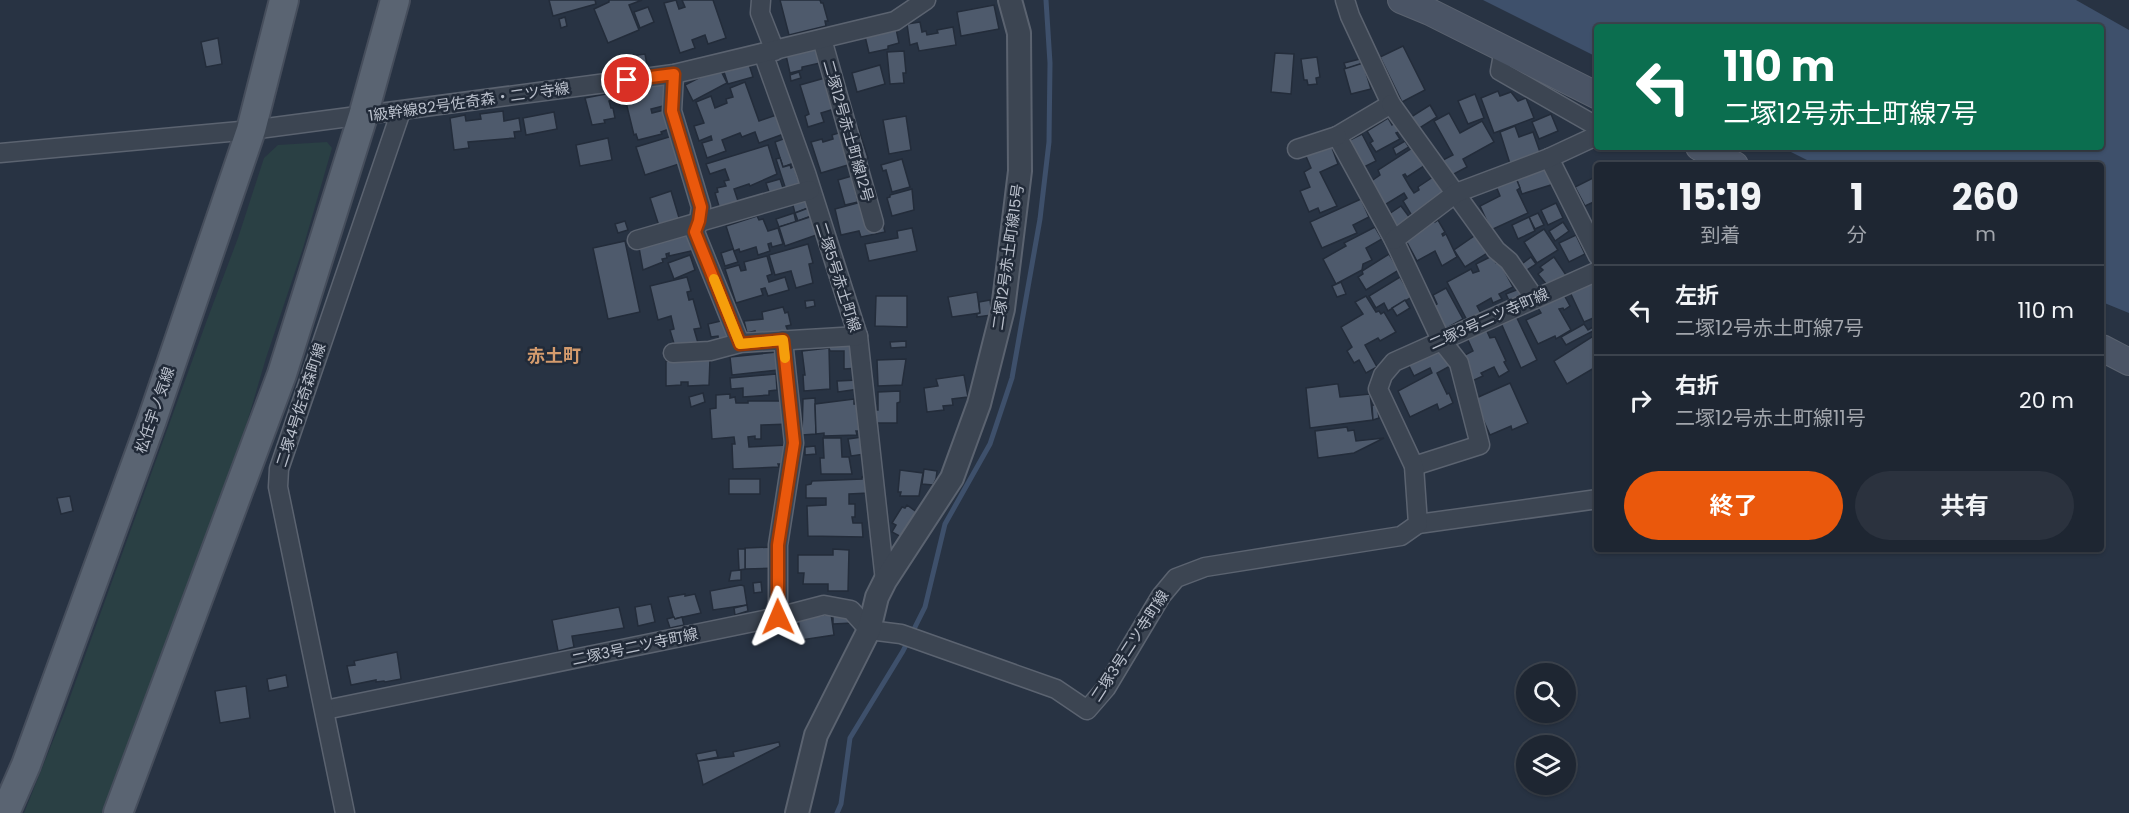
<!DOCTYPE html>
<html lang="ja">
<head>
<meta charset="utf-8">
<style>
  body { margin:0; font-family:Poppins,"Noto Sans JP",sans-serif; background:#2b323e; color:#f1f3f6; height:100vh; display:flex; flex-direction:column; font-size:22px; white-space:nowrap }
  * { box-sizing:border-box; margin:0 }
  p { font-size:20px; color:#a1a5ac }
  .icon { flex:none; width:33px; height:33px; fill:none; stroke:currentColor; stroke-width:2; stroke-linecap:round; stroke-linejoin:round }
  .map { position:relative; flex:1; overflow:hidden }
  .side { position:absolute; left:1594px; top:162px; width:510px; height:390px; display:flex; flex-direction:column; background:#1e2632; border-radius:6px; box-shadow:0 2px 4px #0004,0 0 0 2px #3c434d }
  .side>* { flex:none }
  .hud { position:absolute; left:1594px; top:24px; width:510px; height:126px; border-radius:6px; box-shadow:0 2px 4px #0004,0 0 0 2px #3c434d; background:#0b6e4f; color:#fff; overflow:hidden }
  .tools { position:absolute; left:1516px; top:663px; display:grid; gap:12px }
  .tools a { display:grid; place-items:center; width:60px; height:60px; border-radius:50%; background:#1e2632; box-shadow:0 2px 4px #0004,0 0 0 2px #3c434d; font-size:30px }
  .pin { position:absolute; display:grid; place-items:center; width:51px; height:51px; color:#fff; margin:-26px; border:3px solid #fff; border-radius:50%; box-shadow:0 2px 6px #0007 }
  .me { position:absolute; width:66px; margin:-33px; rotate:359deg; stroke-linejoin:round; filter:drop-shadow(0 0 4px #0008) }
  .turn { display:flex; align-items:center; gap:21px; height:126px; padding:0 30px; font-size:27px }
  .turn .icon { width:78px; height:78px; stroke-width:2.5 }
  .turn b { display:block; font-size:42px; line-height:51px }
  .eta { display:flex; justify-content:space-evenly; align-items:center; height:102px; text-align:center }
  .eta b { font-size:36px; font-weight:700; line-height:42px }
  .action { display:flex; gap:12px; margin-top:auto; padding:12px 30px }
  .action a { flex:1; height:69px; border-radius:36px; background:#ea580c; color:#fff; font-size:24px; font-weight:700; line-height:69px; text-align:center }
  .action a+a { background:#2b323e; color:#f1f3f6 }
  ul { padding:0; list-style:none }
  li { display:flex; align-items:center; gap:18px; height:90px; padding:0 30px; border-top:2px solid #3c434d }
  li div { flex:1 }
  li b { display:block; font-size:22px }
  li em { font-style:normal }
  .map>svg:first-child { display:block }
</style>
</head>
<body>
<div class="map">
<svg width="2129" height="813" viewBox="0 0 2129 813">
  <rect width="100%" height="100%" fill="#283343"/>
  <polygon fill="#2a4044" points="327,142 332,148 303,248 266,358 230,480 118,778 103,813 24,813 65,711 207,320 238,238 264,158 278,145"/>
  <polygon fill="#3e506b" points="1483,0 2076,0 2129,30 2129,313 2102,302 2102,165 1817,165 1781,147 2102,147 2102,27 1598,27 1597,57"/>
  <g fill="none" stroke-linecap="round" stroke-linejoin="round">
    <polyline stroke="#3e506b" stroke-width="5" points="837,813 841,804 850,738 903,651 925,607 945,524 990,444 1012,378 1040,219 1049,142 1050,63 1046,0"/>
  </g>
  <g fill="#4e5a6c" stroke="#232c3a" stroke-width="1.5">
    <polygon points="549,0 595,0 596,4 553,16"/>
    <polygon points="609,0 642,0 629,5 639,30 608,43 594,9 609,2"/>
    <polygon points="676,0 679,9 685,7 682,0 713,0 726,38 708,44 705,35 692,40 695,48 680,53 664,3"/>
    <polygon points="780,0 820,0 821,3 823,3 828,21 825,21 826,26 789,35"/>
    <polygon points="994,5 999,29 961,36 957,12"/>
    <polygon points="648,7 654,22 640,28 634,12"/>
    <polygon points="565,17 567,26 561,28 559,19"/>
    <polygon points="920,22 922,32 926,31 927,35 938,33 937,30 953,27 956,45 919,51 917,43 910,45 907,24"/>
    <polygon points="895,24 899,43 888,46 888,49 869,53 864,32"/>
    <polygon points="218,38 222,64 206,67 201,42"/>
    <polygon points="816,44 820,63 802,67 802,70 790,73 785,51"/>
    <polygon points="1403,46 1425,90 1402,102 1380,57"/>
    <polygon points="904,51 906,73 903,73 904,83 890,84 887,52"/>
    <polygon points="1275,53 1294,54 1291,94 1271,92"/>
    <polygon points="645,54 647,65 634,68 631,56"/>
    <polygon points="1317,57 1320,77 1316,78 1317,84 1308,85 1307,80 1304,80 1301,59"/>
    <polygon points="747,58 753,77 728,84 722,66"/>
    <polygon points="1360,59 1361,64 1346,69 1344,63"/>
    <polygon points="1363,63 1371,89 1351,94 1344,69"/>
    <polygon points="718,65 727,83 693,101 685,85 699,78 698,76"/>
    <polygon points="880,65 885,84 857,92 852,73"/>
    <polygon points="799,72 801,78 791,81 790,75"/>
    <polygon points="832,76 844,106 821,113 824,122 808,127 805,116 809,114 800,85"/>
    <polygon points="665,79 671,104 651,109 652,113 664,110 669,129 661,132 662,134 638,140 636,134 634,135 623,90"/>
    <polygon points="745,82 759,121 785,112 792,131 759,143 755,132 742,137 740,133 722,140 726,151 707,158 702,143 712,140 711,136 699,141 694,126 704,123 696,102 711,96 715,108 727,103 726,99 733,97 730,88"/>
    <polygon points="1498,91 1500,96 1511,92 1518,101 1526,98 1534,118 1494,133 1481,98"/>
    <polygon points="611,93 612,100 609,101 611,108 613,108 615,118 604,120 605,123 592,125 585,98"/>
    <polygon points="1475,94 1484,118 1468,124 1458,101"/>
    <polygon points="1430,105 1437,117 1418,129 1411,117"/>
    <polygon points="503,111 504,121 519,118 521,131 514,132 515,138 468,142 469,148 454,150 450,118 465,115 466,121 481,119 480,114"/>
    <polygon points="554,112 557,129 526,135 523,118"/>
    <polygon points="1449,113 1460,133 1482,121 1494,142 1463,159 1467,167 1452,175 1443,160 1453,155 1434,121"/>
    <polygon points="1551,114 1558,131 1539,139 1532,122"/>
    <polygon points="906,116 911,150 889,154 883,120"/>
    <polygon points="1388,118 1392,125 1395,123 1399,132 1396,133 1400,139 1376,152 1370,143 1373,141 1367,131"/>
    <polygon points="1515,126 1519,137 1533,132 1541,155 1511,167 1500,132"/>
    <polygon points="858,127 868,158 860,160 861,164 849,168 848,165 821,173 811,142 822,139 823,142 833,139 832,135"/>
    <polygon points="682,133 679,164 645,175 636,147"/>
    <polygon points="1362,134 1376,161 1360,169 1346,142"/>
    <polygon points="794,135 802,160 783,167 775,142"/>
    <polygon points="608,138 612,160 580,166 576,145"/>
    <polygon points="1405,141 1409,147 1396,155 1393,148"/>
    <polygon points="768,145 777,174 750,186 749,184 734,189 740,207 721,213 715,193 718,192 717,188 726,186 724,181 729,180 725,169 710,174 706,164"/>
    <polygon points="1331,145 1338,164 1320,172 1337,206 1320,213 1318,208 1309,212 1300,191 1310,187 1304,172 1311,168 1305,154"/>
    <polygon points="1412,148 1424,166 1407,177 1405,174 1403,175 1410,187 1414,193 1419,190 1418,187 1433,177 1444,194 1412,216 1403,201 1407,198 1404,193 1383,206 1370,182 1380,175 1378,170"/>
    <polygon points="780,158 783,167 790,165 791,168 794,166 798,179 807,176 810,185 787,193 776,159"/>
    <polygon points="902,159 910,187 892,192 886,170 883,171 881,165"/>
    <polygon points="1548,167 1554,184 1522,194 1516,178"/>
    <polygon points="869,171 876,195 863,198 860,188 855,189 858,202 845,205 838,180"/>
    <polygon points="1597,176 1598,200 1585,206 1575,187"/>
    <polygon points="1516,178 1520,188 1517,190 1528,213 1491,230 1480,206 1500,196 1496,186"/>
    <polygon points="780,179 785,194 771,198 766,183"/>
    <polygon points="912,189 914,210 892,216 887,198 890,197 890,195"/>
    <polygon points="671,191 680,221 659,226 650,198"/>
    <polygon points="813,195 816,205 795,213 792,202"/>
    <polygon points="876,198 885,232 861,237 859,231 841,235 835,209"/>
    <polygon points="1361,199 1369,217 1353,225 1357,233 1322,248 1310,222"/>
    <polygon points="1556,203 1563,218 1548,225 1541,210"/>
    <polygon points="816,205 819,213 798,221 795,213"/>
    <polygon points="1401,206 1410,218 1398,227 1389,214"/>
    <polygon points="794,213 796,222 779,227 776,219"/>
    <polygon points="1538,213 1544,225 1535,229 1529,217"/>
    <polygon points="819,214 825,232 785,246 779,227"/>
    <polygon points="757,216 759,220 763,219 768,231 778,228 783,244 772,247 771,243 768,244 770,251 758,255 756,247 740,252 739,249 734,251 726,226"/>
    <polygon points="1529,217 1535,231 1518,239 1512,225"/>
    <polygon points="1434,219 1435,222 1438,220 1445,232 1442,234 1443,236 1446,234 1457,257 1442,266 1435,251 1417,261 1404,237"/>
    <polygon points="625,221 628,230 618,233 615,224"/>
    <polygon points="1563,222 1569,231 1555,241 1549,231"/>
    <polygon points="1375,227 1382,239 1366,248 1372,260 1363,264 1362,270 1336,284 1323,259 1346,246 1344,243"/>
    <polygon points="912,228 917,251 869,261 865,244 898,238 897,231"/>
    <polygon points="1544,229 1558,250 1537,263 1524,242"/>
    <polygon points="698,231 700,249 669,256 669,253 666,254 667,258 662,259 663,262 643,270 638,242"/>
    <polygon points="1477,234 1489,252 1465,267 1454,250"/>
    <polygon points="1576,235 1585,254 1569,262 1559,243"/>
    <polygon points="625,241 640,312 608,319 593,248"/>
    <polygon points="808,244 813,263 809,264 813,283 796,288 791,271 775,275 769,255"/>
    <polygon points="733,249 738,262 725,266 721,253"/>
    <polygon points="1389,254 1399,270 1366,290 1358,277 1363,274 1362,271"/>
    <polygon points="690,255 695,270 674,279 668,263"/>
    <polygon points="767,256 772,274 767,276 769,282 785,277 789,290 768,296 765,288 761,289 763,295 736,303 725,269 739,265 741,271 746,270 744,262"/>
    <polygon points="1492,256 1496,263 1499,261 1513,287 1499,294 1502,299 1493,303 1491,298 1477,306 1483,317 1469,324 1447,282 1471,269 1473,273 1479,271 1476,264"/>
    <polygon points="1531,257 1536,264 1524,272 1519,266"/>
    <polygon points="1554,257 1566,275 1555,282 1553,281 1547,285 1538,274 1543,270 1540,267"/>
    <polygon points="1598,276 1598,316 1584,322 1569,290"/>
    <polygon points="687,277 691,291 687,292 689,300 693,299 701,328 694,329 698,343 675,347 670,330 674,329 671,316 658,320 650,286"/>
    <polygon points="1400,277 1412,297 1388,311 1384,303 1376,308 1369,296"/>
    <polygon points="1341,282 1346,294 1337,297 1332,286"/>
    <polygon points="1446,288 1463,319 1445,329 1433,306 1437,304 1433,295"/>
    <polygon points="1519,289 1523,299 1511,305 1506,294"/>
    <polygon points="977,292 980,313 952,317 948,297"/>
    <polygon points="1563,293 1570,306 1564,310 1563,308 1559,309 1571,330 1556,339 1555,336 1538,344 1526,320 1541,313 1537,306"/>
    <polygon points="876,296 907,296 907,327 875,326"/>
    <polygon points="1366,296 1376,312 1379,311 1381,314 1384,312 1396,332 1380,341 1378,338 1365,345 1377,367 1366,373 1359,360 1354,363 1347,351 1352,347 1341,327 1363,314 1355,302"/>
    <polygon points="814,300 815,306 806,308 805,301"/>
    <polygon points="990,300 992,315 977,317 977,314 980,313 979,302"/>
    <polygon points="1405,300 1410,308 1397,316 1392,308"/>
    <polygon points="783,307 785,313 788,312 791,325 786,326 788,331 757,343 755,331 747,333 744,321 763,319 762,312"/>
    <polygon points="1516,316 1537,360 1521,368 1501,323"/>
    <polygon points="725,320 730,345 720,347 718,336 711,337 708,324"/>
    <polygon points="1584,324 1588,330 1593,327 1595,330 1566,345 1561,337"/>
    <polygon points="1486,329 1490,338 1495,337 1506,361 1504,362 1509,371 1499,377 1494,367 1481,373 1483,376 1472,381 1461,357 1473,351 1467,338"/>
    <polygon points="1598,333 1598,373 1594,368 1567,384 1554,361"/>
    <polygon points="906,341 906,347 891,348 890,342"/>
    <polygon points="852,345 860,368 844,369 844,351 830,351 829,348 826,348 826,347"/>
    <polygon points="1443,346 1452,365 1437,373 1447,394 1449,393 1453,403 1439,410 1437,404 1410,417 1398,391 1432,373 1430,368 1414,376 1408,364"/>
    <polygon points="829,348 830,389 804,391 803,375 805,375 802,351"/>
    <polygon points="777,352 778,370 732,375 730,357"/>
    <polygon points="710,359 709,385 688,386 688,382 681,382 681,385 666,386 666,361"/>
    <polygon points="906,359 902,385 878,386 877,360"/>
    <polygon points="776,374 777,390 769,391 769,395 743,397 743,388 731,389 730,378"/>
    <polygon points="964,375 968,397 952,399 953,405 943,406 944,410 927,412 924,388 938,386 936,379"/>
    <polygon points="858,380 859,389 838,392 837,381"/>
    <polygon points="1510,383 1528,423 1512,430 1511,426 1490,435 1474,399"/>
    <polygon points="1336,384 1338,384 1340,397 1370,394 1373,420 1310,428 1306,388"/>
    <polygon points="900,391 900,402 897,403 897,423 876,423 875,410 878,410 878,392"/>
    <polygon points="703,393 705,402 691,407 689,397"/>
    <polygon points="730,394 730,398 735,397 736,403 748,403 748,401 789,401 790,424 761,425 761,439 755,439 755,436 748,437 749,447 788,445 789,464 778,464 779,467 733,469 732,444 735,444 734,437 712,439 710,409 716,408 716,395"/>
    <polygon points="815,398 816,434 802,435 803,399"/>
    <polygon points="854,399 854,404 857,404 859,431 856,431 857,435 824,436 824,433 816,434 815,404"/>
    <polygon points="1372,405 1377,405 1379,418 1373,420"/>
    <polygon points="1347,427 1348,431 1354,430 1356,441 1384,438 1354,453 1318,458 1315,431"/>
    <polygon points="862,437 865,454 851,456 848,439"/>
    <polygon points="823,438 841,438 842,457 849,457 852,474 821,474 820,458 824,458"/>
    <polygon points="815,446 816,454 805,455 805,447"/>
    <polygon points="924,469 937,471 936,479 933,485 922,484"/>
    <polygon points="900,470 923,473 919,496 900,496 901,492 898,492"/>
    <polygon points="862,477 868,477 869,493 849,494 849,504 855,504 855,517 852,517 853,523 862,523 863,537 808,536 807,506 826,505 826,498 806,498 806,485 811,484 812,481 862,479"/>
    <rect x="729" y="479" width="31" height="15"/>
    <polygon points="70,496 73,511 61,514 57,498"/>
    <polygon points="907,505 918,513 903,538 892,532 896,525 892,523 902,507 905,508"/>
    <polygon points="775,547 778,568 745,569 745,548"/>
    <polygon points="738,549 745,549 745,569 739,570"/>
    <polygon points="833,549 849,550 848,591 828,591 828,584 803,584 804,573 798,573 798,555 833,555"/>
    <polygon points="741,570 741,580 729,581 731,571"/>
    <polygon points="761,582 762,592 754,593 753,583"/>
    <polygon points="741,585 744,586 747,605 713,610 710,591"/>
    <polygon points="685,594 685,596 695,594 701,613 674,619 668,597"/>
    <polygon points="651,604 655,622 638,626 635,607"/>
    <polygon points="747,605 748,611 735,615 734,608"/>
    <polygon points="619,607 624,628 572,636 574,647 558,651 552,620"/>
    <polygon points="851,613 852,623 833,624 833,614"/>
    <polygon points="831,614 834,635 801,640 798,619"/>
    <polygon points="674,617 675,619 682,617 684,625 670,628 667,619"/>
    <polygon points="397,652 401,679 385,682 384,681 376,682 376,680 351,685 347,666 355,665 354,661"/>
    <polygon points="286,675 288,687 269,691 267,679"/>
    <polygon points="246,686 250,718 220,723 215,691"/>
    <polygon points="779,742 780,746 703,785 698,761 734,756 733,752"/>
    <polygon points="716,750 718,757 698,761 696,754"/>
  </g>
  <g fill="none" stroke-linecap="round" stroke-linejoin="round">
    <defs>
      <g id="minor">
        <polyline points="761,0 760,13 775,51"/>
        <polyline points="1345,0 1350,16 1391,104 1337,136 1394,240 1441,340 1459,363 1480,445 1414,466"/>
        <polyline points="822,39 874,223"/>
        <polyline points="1504,49 1500,71 1598,127"/>
        <polyline points="763,53 806,173 858,336 885,581"/>
        <polyline points="674,74 672,111 701,207 699,221 695,232 740,343"/>
        <polyline points="1391,104 1496,250 1509,261 1535,299"/>
        <polyline points="1297,149 1337,136"/>
        <polyline points="0,153 251,130 674,74 895,21 926,0"/>
        <polyline points="1549,158 1598,256"/>
        <polyline points="637,240 810,190"/>
        <polyline points="1394,240 1456,193 1549,158 1592,138"/>
        <polyline points="673,353 710,351 740,343 858,336"/>
        <polyline points="1418,524 1598,499"/>
        <polyline points="778,617 778,545 794,443 783,340"/>
        <polyline points="325,710 778,617 824,605 851,610 869,630 901,634 1056,689 1087,710 1106,688 1161,596 1176,578 1205,567 1401,536 1418,524 1414,466 1378,389 1383,375 1394,362 1598,271"/>
        <polyline points="345,813 278,487 279,469 401,111"/>
      </g>
      <polyline id="tertiary" points="797,813 816,735 869,630 877,597 885,581 952,478 979,404 1003,309 1020,171 1019,33 1010,0"/>
      <g id="secondary">
        <polyline points="1401,0 1430,12 1598,96"/>
        <polyline points="1699,147 1735,165"/>
        <polyline points="2102,348 2129,362"/>
      </g>
      <g id="primary">
        <polyline points="5,813 26,765 152,420 251,130 284,0"/>
        <polyline points="118,813 282,374 363,116 395,0"/>
      </g>
    </defs>
    <use href="#minor" stroke="#5b6370" stroke-width="21"/>
    <use href="#tertiary" stroke="#5b6370" stroke-width="26"/>
    <use href="#secondary" stroke="#5b6370" stroke-width="28"/>
    <use href="#primary" stroke="#464e5c" stroke-width="32"/>
    <use href="#minor" stroke="#3c4552" stroke-width="18"/>
    <use href="#tertiary" stroke="#3c4552" stroke-width="22"/>
    <use href="#secondary" stroke="#4a5465" stroke-width="26"/>
    <use href="#primary" stroke="#5a6472" stroke-width="28"/>
  </g>
  <g fill="none" stroke-linecap="round" stroke-linejoin="round">
    <defs>
      <polyline id="route" points="627,80 674,74 672,111 701,207 699,221 695,232 740,344 783,340 794,443 778,545 778,617"/>
    </defs>
    <use href="#route" stroke="#983908" stroke-width="15"/>
    <use href="#route" stroke="#ea580c" stroke-width="10"/>
    <polyline stroke="#f59e0b" stroke-width="10" points="714,279 740,344 783,340 785,358"/>
  </g>
  <g text-anchor="middle" stroke-width="5" stroke-linejoin="round" paint-order="stroke">
    <g font-size="15" fill="#bac0cc" stroke="#212a38">
      <text transform="translate(469 102) rotate(-8)" y="5">1級幹線82号佐奇森・二ツ寺線</text>
      <text transform="translate(848 131) rotate(74)" y="5">二塚12号赤土町線12号</text>
      <text transform="translate(1008 257) rotate(-82)" y="5">二塚12号赤土町線15号</text>
      <text transform="translate(838 277) rotate(72)" y="5">二塚5号赤土町線</text>
      <text transform="translate(1489 319) rotate(-24)" y="5">二塚3号二ツ寺町線</text>
      <text transform="translate(301 405) rotate(-72)" y="5">二塚4号佐奇森町線</text>
      <text transform="translate(155 410) rotate(-71)" y="5">松任宇ノ気線</text>
      <text transform="translate(1130 646) rotate(-57)" y="5">二塚3号二ツ寺町線</text>
      <text transform="translate(635 647) rotate(-12)" y="5">二塚3号二ツ寺町線</text>
    </g>
    <g font-size="18" font-weight="bold" fill="#d49b6d" stroke="#212a38">
      <text x="554" y="362">赤土町</text>
    </g>
  </g>
</svg>
<div class="tools">
<a><svg class="icon" aria-label="search" viewBox="0 0 24 24"><circle cx="10" cy="10" r="6"/><path d="M15 15l6 6"/></svg></a>
<a><svg class="icon" aria-label="layers" viewBox="0 0 24 24"><path d="M12 4l9 5-9 5-9-5zM3 14l9 5 9-5"/></svg></a>
</div>
<div class="pin" style="left:627px;top:80px;background:#d93025"><svg class="icon" aria-label="arrive" viewBox="0 0 24 24"><path d="M6 21V4h12l-3 4 3 4H6"/></svg></div>
<svg class="me" style="left:778px;top:617px" viewBox="-20 -20 40 40"><path d="M0-17L14 15 0 8-14 15z" fill="#ea580c" stroke="#fff" stroke-width="4"/></svg>
<div class="hud">
<div class="turn"><svg class="icon" aria-label="left" viewBox="0 0 24 24"><path d="M17 20v-9H6M10 6l-5 5 5 5"/></svg><div><b>110 m</b>二塚12号赤土町線7号</div></div>
</div>
<section class="side">
<div class="eta">
<div><b>15:19</b><p>到着</p></div>
<div><b>1</b><p>分</p></div>
<div><b>260</b><p>m</p></div>
</div>
<ul>
<li><svg class="icon" aria-label="left" viewBox="0 0 24 24"><path d="M17 20v-9H6M10 6l-5 5 5 5"/></svg><div><b>左折</b><p>二塚12号赤土町線7号</p></div><em>110 m</em></li>
<li><svg class="icon" aria-label="right" viewBox="0 0 24 24"><path d="M7 20v-9h11M14 6l5 5-5 5"/></svg><div><b>右折</b><p>二塚12号赤土町線11号</p></div><em>20 m</em></li>
</ul>
<div class="action"><a>終了</a><a>共有</a></div>
</section>
</div>
</body>
</html>
